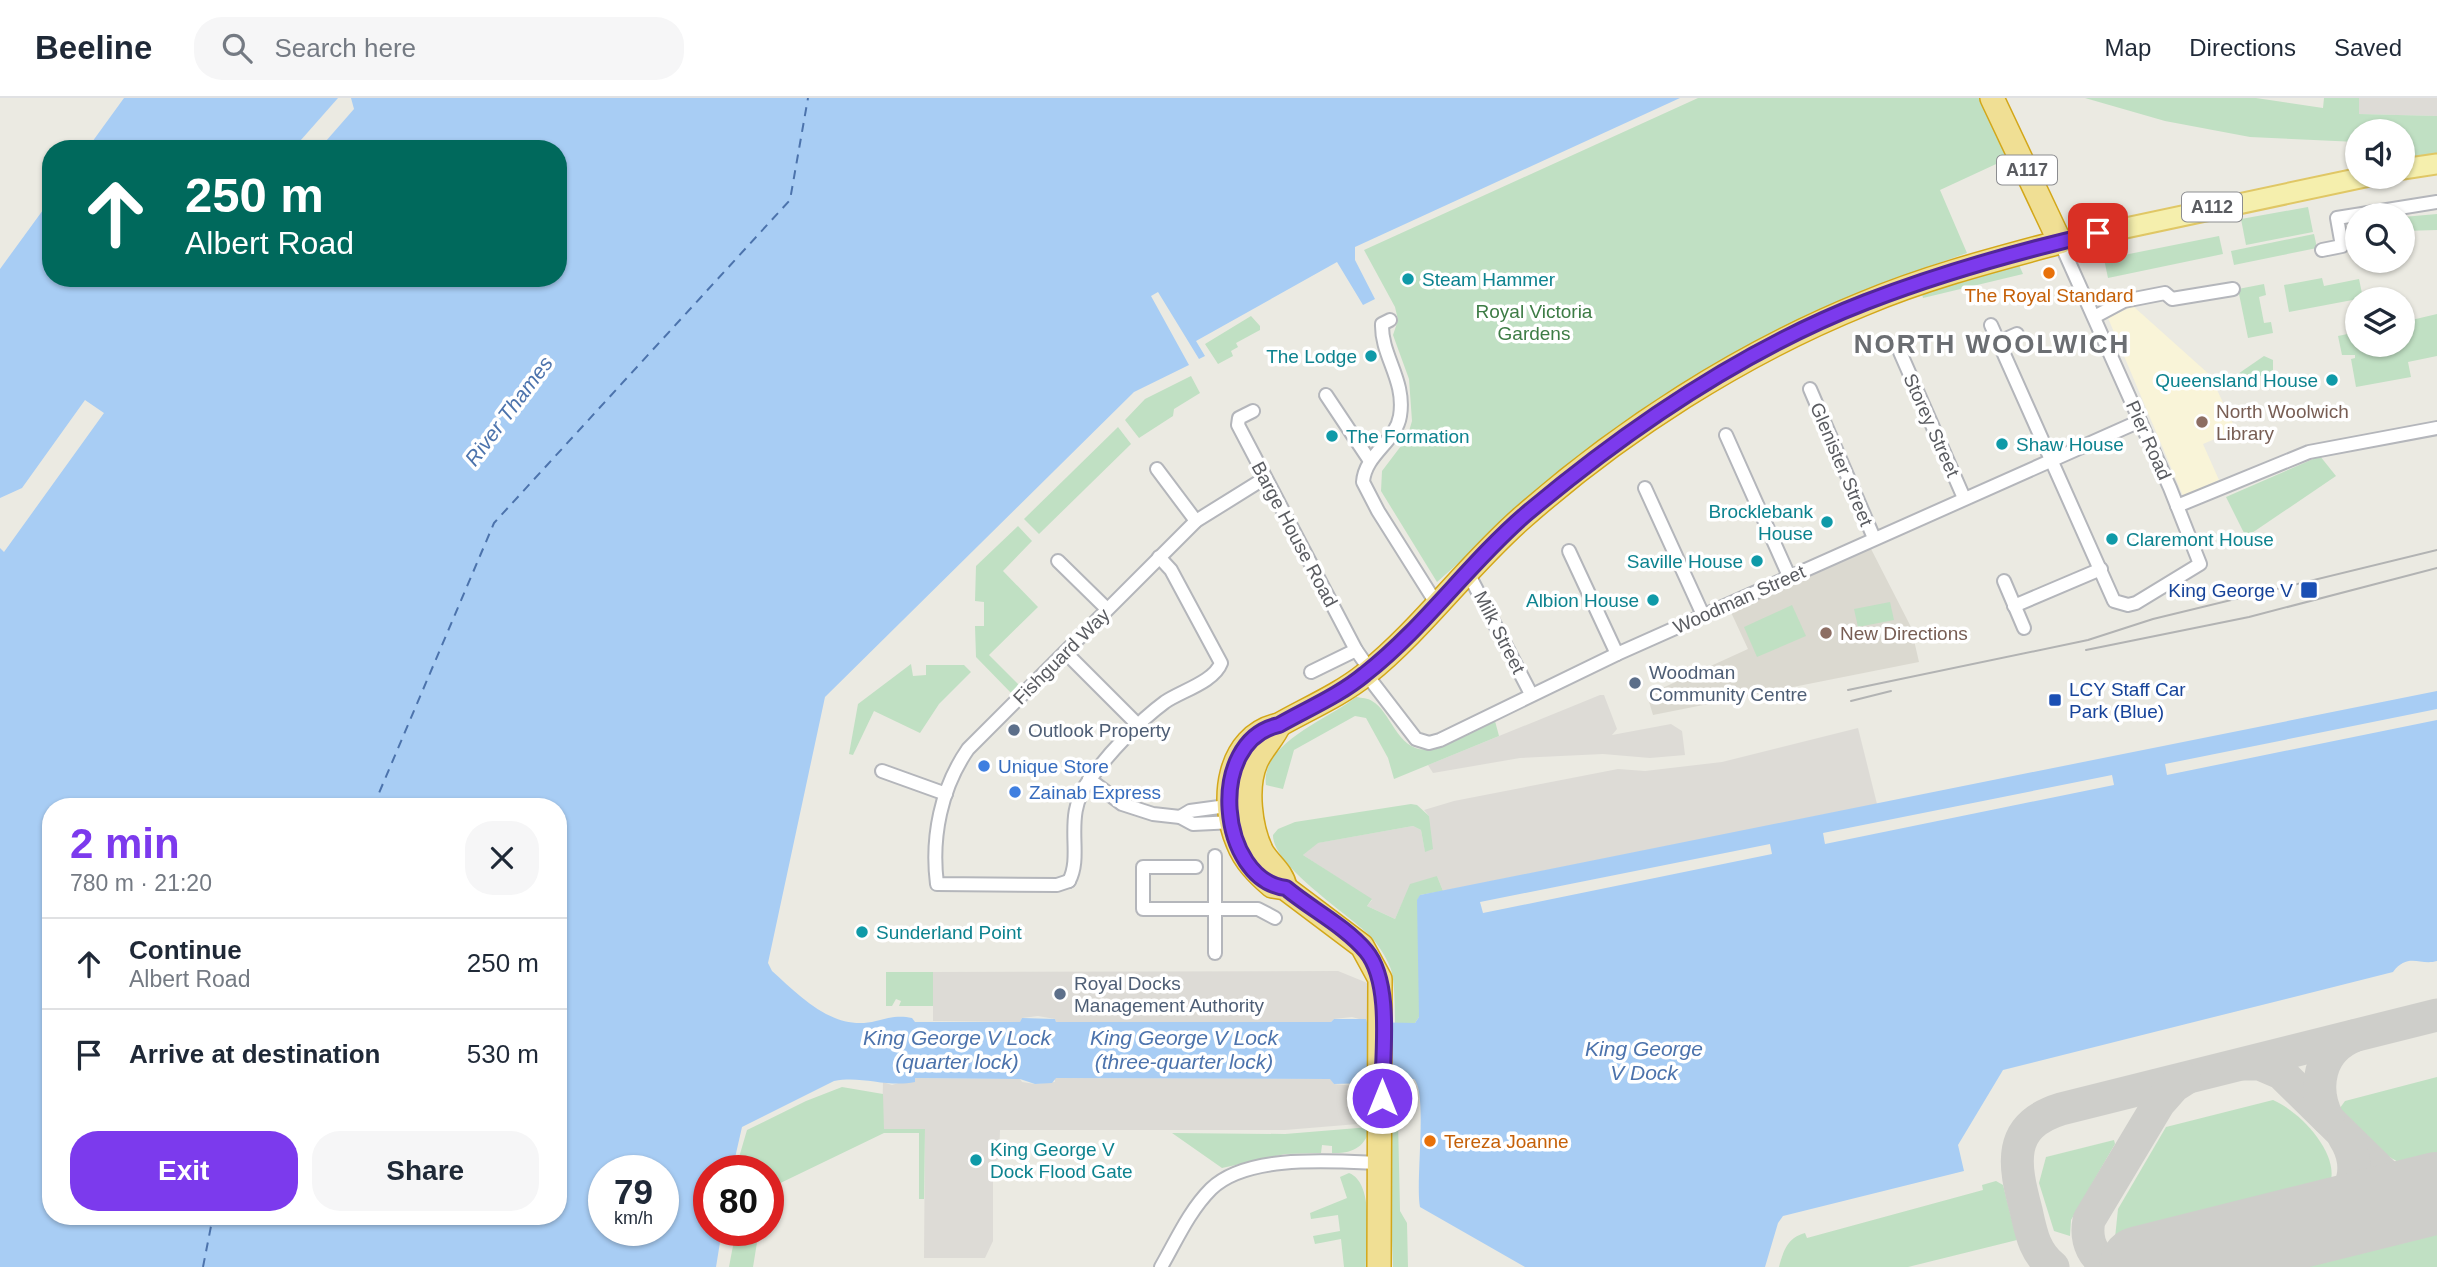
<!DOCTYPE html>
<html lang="en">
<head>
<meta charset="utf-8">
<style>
  body { margin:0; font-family:Arial,sans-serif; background:#f6f6f7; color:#1f2937; height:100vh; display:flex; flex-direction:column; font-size:26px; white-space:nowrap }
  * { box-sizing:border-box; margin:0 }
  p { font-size:23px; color:#747a83 }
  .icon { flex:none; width:38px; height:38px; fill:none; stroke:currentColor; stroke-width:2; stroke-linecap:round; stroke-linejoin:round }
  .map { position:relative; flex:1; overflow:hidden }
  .panel { position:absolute; left:42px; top:700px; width:525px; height:427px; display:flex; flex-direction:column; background:#fff; border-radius:28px; box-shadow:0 2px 5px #0004 }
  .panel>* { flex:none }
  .top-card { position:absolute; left:42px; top:42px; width:525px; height:147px; border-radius:28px; box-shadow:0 2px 5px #0004; background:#00695c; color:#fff; overflow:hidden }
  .fabs { position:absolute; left:2345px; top:21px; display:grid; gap:14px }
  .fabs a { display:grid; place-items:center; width:70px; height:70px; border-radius:50%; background:#fff; box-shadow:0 2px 5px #0004; font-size:35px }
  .speed { position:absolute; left:588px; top:1057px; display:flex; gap:14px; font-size:35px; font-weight:700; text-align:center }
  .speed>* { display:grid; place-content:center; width:91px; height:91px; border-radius:50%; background:#fff; box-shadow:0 2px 5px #0004; line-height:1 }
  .speed small { font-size:18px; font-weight:400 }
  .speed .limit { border:10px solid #d22; background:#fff; color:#111 }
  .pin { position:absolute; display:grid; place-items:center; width:60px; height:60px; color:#fff; margin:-30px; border-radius:14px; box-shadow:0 4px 10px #0006 }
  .me { position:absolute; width:77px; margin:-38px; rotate:0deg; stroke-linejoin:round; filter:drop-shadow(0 0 5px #0008) }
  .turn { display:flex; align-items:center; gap:24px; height:147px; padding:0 28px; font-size:32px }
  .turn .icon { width:91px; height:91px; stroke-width:2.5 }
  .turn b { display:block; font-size:49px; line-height:60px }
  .round { display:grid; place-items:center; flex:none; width:74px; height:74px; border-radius:28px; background:#f6f6f7 }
  .headline { display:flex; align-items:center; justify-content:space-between; height:119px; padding:0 28px }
  h1 { font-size:42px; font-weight:700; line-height:52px; color:#7c3aed }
  .action { display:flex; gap:14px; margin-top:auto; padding:14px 28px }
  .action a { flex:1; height:80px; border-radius:28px; background:#7c3aed; color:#fff; font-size:28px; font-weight:700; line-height:80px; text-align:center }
  .action a+a { background:#f6f6f7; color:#1f2937 }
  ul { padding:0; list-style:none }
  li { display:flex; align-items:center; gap:21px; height:91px; padding:0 28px; border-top:2px solid #e0e1e3 }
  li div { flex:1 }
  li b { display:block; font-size:26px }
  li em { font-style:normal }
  header { display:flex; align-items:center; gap:42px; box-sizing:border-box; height:98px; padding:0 35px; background:#fff; border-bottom:2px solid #e0e1e3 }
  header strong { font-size:33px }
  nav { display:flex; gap:38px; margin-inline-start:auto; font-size:24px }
  .search { width:490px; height:63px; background:#f6f6f7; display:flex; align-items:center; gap:18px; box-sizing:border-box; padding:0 24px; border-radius:28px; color:#747a83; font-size:26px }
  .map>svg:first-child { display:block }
</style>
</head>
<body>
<header>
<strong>Beeline</strong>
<div class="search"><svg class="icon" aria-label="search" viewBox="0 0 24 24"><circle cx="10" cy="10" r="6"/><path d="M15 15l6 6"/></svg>Search here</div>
<nav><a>Map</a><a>Directions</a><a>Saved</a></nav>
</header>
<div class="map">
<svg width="2437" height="1169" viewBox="0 0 2437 1169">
  <rect width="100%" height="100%" fill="#ebeae2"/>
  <polygon fill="#f9f4d8" points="2133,208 2210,277 2236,332 2203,346 2219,382 2183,398 2108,220"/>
  <g fill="#dddbd6">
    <polygon points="2359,0 2437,0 2437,18 2358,16"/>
    <polygon points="1600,597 1604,597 1617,631 1612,637 1671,626 1682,633 1685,657 1650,660 1603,656 1520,660 1433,675 1428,667"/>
    <polygon points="1858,630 1877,706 1443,793 1437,778 1404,801 1395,821 1367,808 1372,802 1303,757 1317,745 1413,728 1421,732 1425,753 1429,718 1424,712 1454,703 1618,671 1645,673 1722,664"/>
    <polygon points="1338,873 1370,886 1370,924 1352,919 1334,921 1331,924 1056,924 1055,921 1038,918 1022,920 1020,924 933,923 933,874"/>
    <polygon points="915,980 1020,981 1022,984 1035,986 1055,984 1055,980 1331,981 1334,986 1354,988 1370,981 1369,1019 1358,1026 1285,1032 1000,1032 999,1060 993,1067 993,1143 985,1160 924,1160 925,1032 883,1031 882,1026 883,984 892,987"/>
  </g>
  <polygon fill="#dbd9d0" points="1869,447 1911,529 1919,564 1653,617 1647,597 1748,551 1729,510"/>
  <g fill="#c0e0c3">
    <polygon points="1698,0 1979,0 2007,61 1940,92 1967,155 1872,189 1810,215 1721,264 1577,360 1437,484 1381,393 1382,373 1407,340 1412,323 1409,281 1393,237 1398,222 1395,209 1364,152"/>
    <polygon points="2085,0 2256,0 2323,10 2324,0 2359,0 2359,16 2437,18 2437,55 2405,60 2403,33 2357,33 2357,44 2250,39 2165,23"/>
    <polygon points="2308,109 2313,134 2246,147 2241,121"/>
    <polygon points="2437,116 2437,132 2403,133 2403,119"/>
    <polygon points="2314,136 2317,150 2234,167 2231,153"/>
    <polygon points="2219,138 2223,156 2108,180 2104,161"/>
    <polygon points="2019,167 2023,176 1923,200 1922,196"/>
    <polygon points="2322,180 2324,188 2359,181 2363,200 2289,214 2284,187"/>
    <polygon points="2264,186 2266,197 2259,199 2264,225 2271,224 2273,235 2248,240 2238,191"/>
    <polygon points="2437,216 2437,258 2408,264 2411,279 2356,289 2351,261 2355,260 2355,257 2342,257 2338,238 2357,234 2357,247 2403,247 2403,224"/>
    <polygon points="1251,218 1260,228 1260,232 1236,245 1238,249 1231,253 1233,258 1218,266 1205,246"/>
    <polygon points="2264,258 2273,262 2273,272 2236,289 2235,278"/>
    <polygon points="1191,278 1200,295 1174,311 1173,318 1139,340 1125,322 1145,301"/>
    <polygon points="1118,329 1131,346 1039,436 1024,421"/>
    <polygon points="2320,358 2336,378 2246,439 2226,399"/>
    <polygon points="1018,428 1032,443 1003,473 1038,509 989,557 1020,588 1012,596 976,559 975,528 984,528 984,504 975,503 976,468"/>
    <polygon points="1890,504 1894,522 1858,529 1854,511"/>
    <polygon points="1792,507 1806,538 1757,559 1744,529"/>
    <polygon points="911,566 913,578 926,577 926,567 964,567 971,574 939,606 920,635 874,613 853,657 849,656 858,606"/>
    <path d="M1356,599C1362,600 1368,600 1372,603C1392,614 1398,657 1431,651L1495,623L1499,638L1394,681L1388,660L1366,620L1355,618L1294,652L1283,691L1266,687C1260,645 1329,621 1356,599Z"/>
    <path d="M1411,706L1417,707L1429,718L1433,751L1425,754L1421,732L1413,728L1318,745L1303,757L1372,801L1367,808L1395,821L1410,786L1437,778L1443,793L1420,797L1419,804V919L1415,925H1395C1395,914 1395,879 1390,869C1385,857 1378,846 1369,837C1348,816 1272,767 1273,737L1278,731L1295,724Z"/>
    <polygon points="886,874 933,874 933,908 899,908 901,903 896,901 892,908 886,908"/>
    <path d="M2437,979V1061C2426,1063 2415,1068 2404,1066C2387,1062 2349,1025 2340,1010L2345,1003Z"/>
    <polygon points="842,989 883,996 884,1031 925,1031 924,1101 919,1101 919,1035 884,1035 768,1091 768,1073 735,1073 747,1032 806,1003"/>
    <path d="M2273,1002C2301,1014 2340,1056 2330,1086L2115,1140L2118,1111L2166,1029Z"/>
    <polygon points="1391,1022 1398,1022 1400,1113 1407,1125 1408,1169 1393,1169 1389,1064"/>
    <path d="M1370,1029C1366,1049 1352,1056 1332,1055V1048L1322,1047L1321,1055L1285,1056L1222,1070L1172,1035L1285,1036Z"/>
    <polygon points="2114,1042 2115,1046 2071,1122 2070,1138 2054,1133 2039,1085 2046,1059"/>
    <path d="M1349,1075C1375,1085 1366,1144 1366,1169H1344L1341,1141L1315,1146L1313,1138L1340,1133L1338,1117L1311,1121L1310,1115L1347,1100L1340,1079Z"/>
    <path d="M1996,1083L2003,1087L2017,1142L1908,1169H1779C1784,1152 1787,1140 1805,1135L1807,1140L1983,1092L1982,1087Z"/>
    <polygon points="2437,1130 2437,1169 2282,1169"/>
    <polygon points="736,1132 759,1132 753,1169 729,1169"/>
  </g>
  <path fill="#a8cdf4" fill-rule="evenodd" d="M124,0H1680L1355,149V162L1375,201L1363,207L1337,164L1196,243L1205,258L1199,261L1158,194L1151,198L1189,267L1134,294L825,599L768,865L772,873C800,898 833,934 876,923C888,920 898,917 912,920L915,924H1020L1022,920L1055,921L1056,924H1331L1334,921H1366L1367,924L1415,925L1419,919L1417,802L1420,797L2437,593V863C2420,868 2408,854 2393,874L2003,972L1958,1047L1964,1073L1783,1118L1778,1125L1765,1169H1525L1420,1109C1415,1084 1428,995 1414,981H1367V985L1334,986L1330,981L1056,980L1052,985L1035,986L1020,981L915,980V984C887,990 862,977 834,983L742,1029L732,1073H709V1132H722L716,1169H0V171L51,101V180H558V51H87ZM51,709H558V1118H51ZM604,1073H663V1132H604Z"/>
  <g fill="#ebeae2">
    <polygon points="338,0 351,0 354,11 319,51 293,51"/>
    <polygon points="85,302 104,315 4,454 0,450 0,400 22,390"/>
    <polygon points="2437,611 2437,622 2167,677 2165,666"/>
    <polygon points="2112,677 2114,687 1825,746 1823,735"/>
    <polygon points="1770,746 1772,756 1483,815 1480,804"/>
  </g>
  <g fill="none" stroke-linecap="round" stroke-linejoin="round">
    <g stroke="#4c73ac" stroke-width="2" stroke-dasharray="9 7" stroke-linecap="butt">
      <polyline points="373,709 494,425 790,102 808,0"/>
      <polyline points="203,1169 213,1118"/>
    </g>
    <g stroke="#cececa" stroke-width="33">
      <polyline points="2245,966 2260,966 2281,975 2387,1079 2406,1088 2437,1091"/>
      <path d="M2328,1021C2312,990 2319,952 2354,938"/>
      <path d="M2314,1126C2347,1107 2367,1075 2344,1039"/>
      <path d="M2053,1169C2034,1154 2031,1134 2026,1112C2014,1067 2006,1028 2061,1011L2437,917"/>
      <path d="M2114,1169C2093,1162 2085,1143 2089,1122L2159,1005L2174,988L2185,981"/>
    </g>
    <polyline stroke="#cececa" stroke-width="82" points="2140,1169 2437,1095"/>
    <defs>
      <g id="street">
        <polyline points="2322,152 2342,148 2337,120 2437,104"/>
        <polyline points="2096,218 2124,203 2165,195 2172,201 2233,191"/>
        <path d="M1390,222L1382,226C1381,258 1406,282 1400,318C1396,344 1365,356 1363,384L1378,413L1436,505"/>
        <polyline points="1991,227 2114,503 2128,507 2136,505 2200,466 2170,390 2060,144"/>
        <polyline points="1999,244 2017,236"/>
        <polyline points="1900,254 1964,400"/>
        <polyline points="1810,291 1874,440"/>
        <polyline points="1326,297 1370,363"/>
        <polyline points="1253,313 1239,320 1238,327 1356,552 1370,572"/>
        <polyline points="1726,337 1789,478"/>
        <polyline points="1157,371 1196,423"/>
        <polyline points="1645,390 1703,517"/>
        <polyline points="2177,408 2309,354 2437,330"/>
        <polyline points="1569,453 1617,556"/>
        <polyline points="1058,463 1107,511"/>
        <polyline points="1467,473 1531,596"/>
        <polyline points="2004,483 2024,530"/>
        <polyline points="2014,508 2101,471"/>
        <polyline points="1068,552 1071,560 1139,628"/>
        <polyline points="1311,574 1356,552"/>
        <polyline points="1366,576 1416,641 1429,645 1440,642 1617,556 2140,323"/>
        <polyline points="882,673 946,696"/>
        <polyline points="1089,681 1122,706 1153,716 1180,719 1193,726 1234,724"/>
        <polyline points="1180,719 1190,713 1234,707"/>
        <polyline points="1196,769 1143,769 1143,811 1258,811 1275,820"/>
        <path d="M1069,783L1057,787L937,786C931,739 941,690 968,651L1196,423L1265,380"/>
        <path d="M1069,783C1084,755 1061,718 1090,681C1110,654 1138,624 1165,604C1181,593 1214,584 1221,565L1171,472L1159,459"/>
        <polyline points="1215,855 1215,758"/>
        <path d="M1161,1169C1176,1143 1189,1113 1211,1091C1247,1056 1331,1063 1378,1065"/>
      </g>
      <g id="primary">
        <polyline points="2403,71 2437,66"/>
        <polyline points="2060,144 2365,79"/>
      </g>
      <g id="highway">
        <path d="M1279,627C1273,641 1262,650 1256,664C1245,689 1250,730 1262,754C1270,767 1282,774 1285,789"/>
        <path d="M1379,1169L1380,881L1362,848L1285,790L1272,788C1258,776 1245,763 1238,745C1220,704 1227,638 1279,627C1307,611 1340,597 1366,576C1422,531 1468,467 1523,419C1622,332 1740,256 1863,206C1927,179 1993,162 2060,144L1992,0"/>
      </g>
    </defs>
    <use href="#street" stroke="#b4b6bb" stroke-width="16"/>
    <use href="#primary" stroke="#e0c765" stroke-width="23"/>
    <use href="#highway" stroke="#d3a71a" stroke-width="26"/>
    <use href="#street" stroke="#fff" stroke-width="12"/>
    <use href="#primary" stroke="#f5efad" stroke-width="19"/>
    <use href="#highway" stroke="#f0df94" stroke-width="23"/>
    <g stroke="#b2b3b3" stroke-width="2">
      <polyline points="2086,552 2249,519 2437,470"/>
      <polyline points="1848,592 2088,542 2153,521 2437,452"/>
      <polyline points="1851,603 1891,593"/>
    </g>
  </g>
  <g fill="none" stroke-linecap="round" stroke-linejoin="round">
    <defs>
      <path id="route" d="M1382,1000C1382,960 1393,885 1366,853C1345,828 1311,811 1286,790C1219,782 1205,643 1279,627C1307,611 1340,597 1365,576C1424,530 1469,465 1526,416C1627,331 1742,252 1866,204C1941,175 2019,153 2098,135"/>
    </defs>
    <use href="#route" stroke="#51269a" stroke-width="18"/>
    <use href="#route" stroke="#7c3aed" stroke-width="12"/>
  </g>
  <g fill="#e8710a" stroke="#fff" stroke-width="2.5">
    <circle cx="2049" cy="175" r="7"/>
    <circle cx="1430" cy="1043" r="7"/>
  </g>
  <g fill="#0f9aa8" stroke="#fff" stroke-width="2.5">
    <circle cx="1408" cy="181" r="7"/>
    <circle cx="1371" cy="258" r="7"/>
    <circle cx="2332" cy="282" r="7"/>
    <circle cx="1332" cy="338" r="7"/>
    <circle cx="2002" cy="346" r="7"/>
    <circle cx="1827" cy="424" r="7"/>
    <circle cx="2112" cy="441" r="7"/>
    <circle cx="1757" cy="463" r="7"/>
    <circle cx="1653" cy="502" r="7"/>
    <circle cx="862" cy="834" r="7"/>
    <circle cx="976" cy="1062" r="7"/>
  </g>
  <g fill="#8d6e63" stroke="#fff" stroke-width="2.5">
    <circle cx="2202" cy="324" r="7"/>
    <circle cx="1826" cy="535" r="7"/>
  </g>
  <g fill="#1a4fb4" stroke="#fff" stroke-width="2.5">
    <rect x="2300" y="483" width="18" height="18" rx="3.5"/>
    <rect x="2048" y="595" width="14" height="14" rx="3.5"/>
  </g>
  <g fill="#5c6f8a" stroke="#fff" stroke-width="2.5">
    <circle cx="1635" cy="585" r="7"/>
    <circle cx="1014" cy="632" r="7"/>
    <circle cx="1060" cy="896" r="7"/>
  </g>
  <g fill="#3f7fe0" stroke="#fff" stroke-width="2.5">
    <circle cx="984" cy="668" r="7"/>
    <circle cx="1015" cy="694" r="7"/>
  </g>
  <g text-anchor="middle" stroke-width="7" stroke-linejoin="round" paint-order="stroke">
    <g fill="#fff" stroke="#8c8d90" stroke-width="2">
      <rect x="1997" y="57.5" width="60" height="29" rx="5"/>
      <rect x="2182" y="94.5" width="60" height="29" rx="5"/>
    </g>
    <g font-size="18" font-weight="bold" fill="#5a5c61">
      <text x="2027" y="78">A117</text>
      <text x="2212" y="115">A112</text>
    </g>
    <g font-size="19" fill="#0d838f" stroke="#fff" text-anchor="start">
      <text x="1422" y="188">Steam Hammer</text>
      <text x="1357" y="265" text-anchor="end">The Lodge</text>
      <text x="2318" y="289" text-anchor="end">Queensland House</text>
      <text x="1346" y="345">The Formation</text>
      <text x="2016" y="353">Shaw House</text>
      <text x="1813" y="420" text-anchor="end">Brocklebank<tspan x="1813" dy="22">House</tspan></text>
      <text x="2126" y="448">Claremont House</text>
      <text x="1743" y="470" text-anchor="end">Saville House</text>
      <text x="1639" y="509" text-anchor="end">Albion House</text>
      <text x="876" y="841">Sunderland Point</text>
      <text x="990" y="1058">King George V<tspan x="990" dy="22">Dock Flood Gate</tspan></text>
    </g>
    <g font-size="19" fill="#c56008" stroke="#fff">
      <text x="2049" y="204">The Royal Standard</text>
      <text x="1444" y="1050" text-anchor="start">Tereza Joanne</text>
    </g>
    <g font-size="19" fill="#3d7c45" stroke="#fff">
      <text x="1534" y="220">Royal Victoria<tspan x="1534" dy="22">Gardens</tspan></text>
    </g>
    <g font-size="19" fill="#785e54" stroke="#fff" text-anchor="start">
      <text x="2216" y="320">North Woolwich<tspan x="2216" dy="22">Library</tspan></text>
      <text x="1840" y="542">New Directions</text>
    </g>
    <g font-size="19" fill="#5a5c61" stroke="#fff">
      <text transform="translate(1932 327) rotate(66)" y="7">Storey Street</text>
      <text transform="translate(2149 342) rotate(66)" y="7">Pier Road</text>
      <text transform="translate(1842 366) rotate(67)" y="7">Glenister Street</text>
      <text transform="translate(1295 436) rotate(62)" y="7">Barge House Road</text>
      <text transform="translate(1739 501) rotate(-24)" y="7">Woodman Street</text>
      <text transform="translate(1500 534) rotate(63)" y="7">Milk Street</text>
      <text transform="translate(1061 558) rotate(-45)" y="7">Fishguard Way</text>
    </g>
    <g font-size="19" fill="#164399" stroke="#fff" text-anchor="end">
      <text x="2293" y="499">King George V</text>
      <text x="2069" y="598" text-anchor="start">LCY Staff Car<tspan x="2069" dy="22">Park (Blue)</tspan></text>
    </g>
    <g font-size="19" fill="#4e5e75" stroke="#fff" text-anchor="start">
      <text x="1649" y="581">Woodman<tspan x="1649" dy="22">Community Centre</tspan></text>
      <text x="1028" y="639">Outlook Property</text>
      <text x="1074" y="892">Royal Docks<tspan x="1074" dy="22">Management Authority</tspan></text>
    </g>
    <g font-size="19" fill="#366cbe" stroke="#fff" text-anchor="start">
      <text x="998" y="675">Unique Store</text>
      <text x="1029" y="701">Zainab Express</text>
    </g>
    <g font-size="21" font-style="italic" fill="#4c73ac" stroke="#fff">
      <text transform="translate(509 313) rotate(-53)" y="7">River Thames</text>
      <text x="957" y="947">King George V Lock<tspan x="957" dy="24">(quarter lock)</tspan></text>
      <text x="1184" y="947">King George V Lock<tspan x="1184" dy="24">(three-quarter lock)</tspan></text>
      <text x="1644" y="958">King George<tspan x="1644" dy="24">V Dock</tspan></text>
    </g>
    <g font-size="26" font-weight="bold" letter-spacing="2" fill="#6b6e72" stroke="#fff">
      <text x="1992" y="255">NORTH WOOLWICH</text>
    </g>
  </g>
</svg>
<div class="fabs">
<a><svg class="icon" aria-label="sound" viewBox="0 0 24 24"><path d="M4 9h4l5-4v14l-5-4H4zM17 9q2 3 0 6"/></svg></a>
<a><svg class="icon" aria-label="search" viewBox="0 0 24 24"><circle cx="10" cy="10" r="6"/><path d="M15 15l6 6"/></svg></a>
<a><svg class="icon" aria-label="layers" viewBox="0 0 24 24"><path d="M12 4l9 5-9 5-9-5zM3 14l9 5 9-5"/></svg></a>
</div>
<div class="speed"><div>79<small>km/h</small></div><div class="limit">80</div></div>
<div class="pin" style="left:2098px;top:135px;background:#d93025"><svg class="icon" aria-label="arrive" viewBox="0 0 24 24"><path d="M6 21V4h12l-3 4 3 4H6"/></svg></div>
<svg class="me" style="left:1382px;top:1000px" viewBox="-20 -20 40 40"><circle r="17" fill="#7c3aed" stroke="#fff" stroke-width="3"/><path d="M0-11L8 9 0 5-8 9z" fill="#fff"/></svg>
<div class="top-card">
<div class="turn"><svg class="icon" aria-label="ahead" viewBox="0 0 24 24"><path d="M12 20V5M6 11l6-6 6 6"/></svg><div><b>250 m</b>Albert Road</div></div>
</div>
<section class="panel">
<div class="headline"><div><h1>2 min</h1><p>780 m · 21:20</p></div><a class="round"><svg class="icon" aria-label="close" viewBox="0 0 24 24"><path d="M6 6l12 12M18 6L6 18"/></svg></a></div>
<ul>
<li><svg class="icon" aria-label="ahead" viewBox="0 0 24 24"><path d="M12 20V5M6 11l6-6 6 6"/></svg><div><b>Continue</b><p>Albert Road</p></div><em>250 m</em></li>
<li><svg class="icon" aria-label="arrive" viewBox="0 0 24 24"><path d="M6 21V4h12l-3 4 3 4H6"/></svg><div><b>Arrive at destination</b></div><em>530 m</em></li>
</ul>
<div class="action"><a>Exit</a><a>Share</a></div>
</section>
</div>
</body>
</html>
